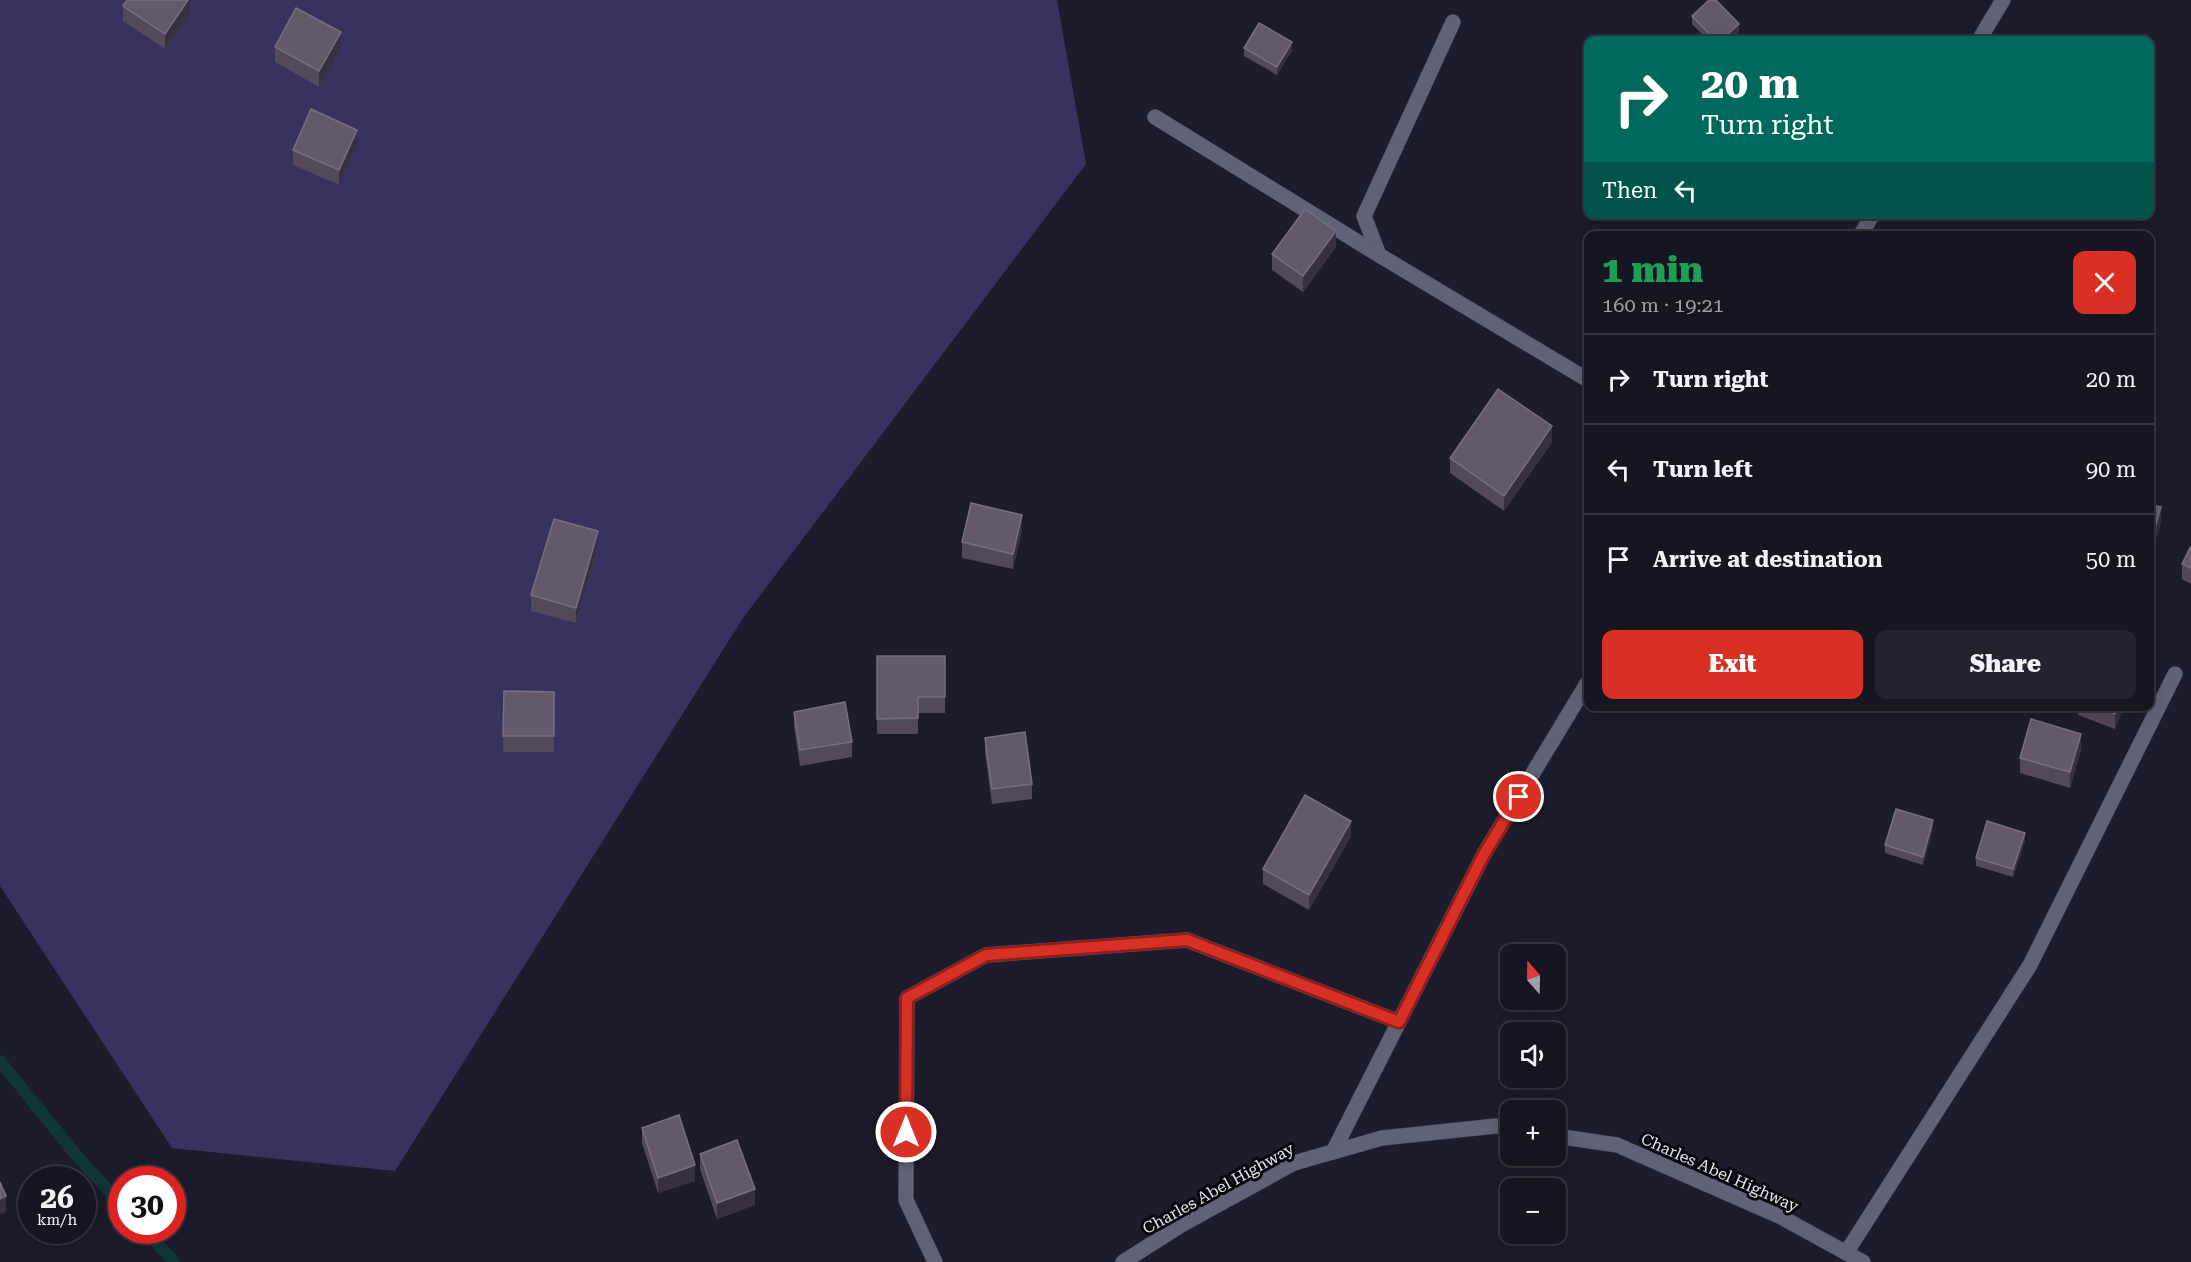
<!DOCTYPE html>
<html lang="en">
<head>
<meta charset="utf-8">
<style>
  body { margin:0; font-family:"Roboto Serif",serif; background:#23222f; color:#f1f3f6; height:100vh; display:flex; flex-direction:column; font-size:22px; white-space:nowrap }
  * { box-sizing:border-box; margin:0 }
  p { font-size:20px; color:#9e9fa5 }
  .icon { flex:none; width:33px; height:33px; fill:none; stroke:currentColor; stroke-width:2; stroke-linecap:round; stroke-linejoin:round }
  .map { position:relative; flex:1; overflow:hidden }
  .details { position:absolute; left:1584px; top:231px; width:570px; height:480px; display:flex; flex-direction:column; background:#161522; border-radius:12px; box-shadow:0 3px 15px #0003,0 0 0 2px #353440 }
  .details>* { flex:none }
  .hud { position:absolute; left:1584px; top:36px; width:570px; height:183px; border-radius:12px; box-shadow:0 3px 15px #0003,0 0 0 2px #353440; background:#00695c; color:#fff; overflow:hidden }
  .needle { width:39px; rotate:340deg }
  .tools { position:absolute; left:1500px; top:944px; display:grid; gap:12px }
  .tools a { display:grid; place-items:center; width:66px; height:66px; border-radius:12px; background:#161522; box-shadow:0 3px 15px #0003,0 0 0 2px #353440; font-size:30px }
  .speed { position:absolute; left:18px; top:1166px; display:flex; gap:12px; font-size:30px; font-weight:700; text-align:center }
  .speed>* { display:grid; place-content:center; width:78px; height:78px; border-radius:50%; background:#161522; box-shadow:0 3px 15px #0003,0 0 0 2px #353440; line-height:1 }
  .speed small { font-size:15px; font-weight:400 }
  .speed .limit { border:9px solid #d22; background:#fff; color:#111 }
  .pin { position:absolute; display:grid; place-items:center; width:51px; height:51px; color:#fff; margin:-26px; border:3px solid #fff; border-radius:50%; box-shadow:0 2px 6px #0007 }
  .me { position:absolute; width:66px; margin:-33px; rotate:0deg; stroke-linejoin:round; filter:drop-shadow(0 0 4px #0008) }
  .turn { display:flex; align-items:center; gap:21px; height:126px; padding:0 18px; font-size:27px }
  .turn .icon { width:78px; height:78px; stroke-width:2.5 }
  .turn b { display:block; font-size:42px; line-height:51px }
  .then { display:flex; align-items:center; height:57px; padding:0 18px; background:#0003; gap:12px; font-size:22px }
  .round { display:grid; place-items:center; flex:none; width:63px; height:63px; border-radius:12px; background:#23222f }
  .head { display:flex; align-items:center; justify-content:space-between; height:102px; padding:0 18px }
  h1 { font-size:36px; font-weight:800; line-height:45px; color:#1e9e55 }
  .button { display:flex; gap:12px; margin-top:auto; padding:12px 18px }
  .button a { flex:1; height:69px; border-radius:12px; background:#d93025; color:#fff; font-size:24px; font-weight:800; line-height:69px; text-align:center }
  .button a+a { background:#23222f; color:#f1f3f6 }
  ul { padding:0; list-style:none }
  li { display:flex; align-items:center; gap:18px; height:90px; padding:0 18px; border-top:2px solid #353440 }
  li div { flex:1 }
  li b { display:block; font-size:22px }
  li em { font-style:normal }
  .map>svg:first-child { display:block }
</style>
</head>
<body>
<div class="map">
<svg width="2191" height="1262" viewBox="0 0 2191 1262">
  <rect width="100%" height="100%" fill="#1d1c2d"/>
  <polygon fill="#37335e" points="0,0 1057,0 1086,164 743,618 395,1171 172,1148 0,886"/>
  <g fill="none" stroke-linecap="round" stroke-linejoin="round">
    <g stroke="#11363a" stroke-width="12">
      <polyline points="0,1061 76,1155 122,1205"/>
      <polyline points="145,1230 174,1262"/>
    </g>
    <defs>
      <g id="minor">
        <polyline points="1453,22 1364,216 1379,255 1588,380"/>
        <polyline points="1979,40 2003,0"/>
        <polyline points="1155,117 1379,255"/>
        <polyline points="1860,236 1873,214"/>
        <polyline points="1333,1152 1484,854 1588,682"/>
        <polyline points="1846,1253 2030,965 2175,674"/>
        <polyline points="935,1262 906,1200 907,998 986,955 1187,940 1399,1022"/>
      </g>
      <g id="secondary">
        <polyline points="1556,1136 1617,1145 1781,1217 1863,1262"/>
        <polyline points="1123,1262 1183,1224 1294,1163 1382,1138 1496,1126 1510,1129"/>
      </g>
    </defs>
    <use href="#minor" stroke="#393745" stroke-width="16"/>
    <use href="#secondary" stroke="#393745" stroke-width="16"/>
    <use href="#minor" stroke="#626276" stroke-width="15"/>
    <use href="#secondary" stroke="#626276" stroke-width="15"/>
  </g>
  <g fill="#524959">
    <polygon points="190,0 190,13 165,49 123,21 123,6"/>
    <polygon points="1692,16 1739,32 1730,40 1708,40 1692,24"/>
    <polygon points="275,47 341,48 319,87 275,62"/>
    <polygon points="1244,48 1292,50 1277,75 1244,56"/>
    <polygon points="357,145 339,185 293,165 293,150"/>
    <polygon points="1336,247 1303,292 1272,270 1272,254"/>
    <polygon points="1552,442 1504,511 1450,473 1450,458"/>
    <polygon points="1022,530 1013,569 962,558 962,542"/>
    <polygon points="2191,546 2191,584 2182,579 2182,564"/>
    <polygon points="598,547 576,623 531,611 531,595"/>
    <polygon points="877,656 945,656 945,713 918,713 918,734 877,734"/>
    <polygon points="504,691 554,692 554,752 503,752"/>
    <polygon points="2078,706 2124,706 2115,729 2078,715"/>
    <polygon points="794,712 852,742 852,757 800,766 794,727"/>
    <polygon points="985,738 1032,784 1032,799 992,804 985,753"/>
    <polygon points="2081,750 2070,788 2020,773 2020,758"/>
    <polygon points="1933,828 1923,865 1885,853 1885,845"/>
    <polygon points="1351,836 1309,910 1263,884 1263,869"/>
    <polygon points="2025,841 2013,877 1976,866 1976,858"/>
    <polygon points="642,1128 695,1181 658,1193 642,1143"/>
    <polygon points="700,1154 755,1205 717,1219 700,1169"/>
  </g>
  <g fill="#363041">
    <polygon points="188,0 190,0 190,13 165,49 165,34"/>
    <polygon points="1739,24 1739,32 1730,40 1721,40"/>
    <polygon points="341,32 341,48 319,87 319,71"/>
    <polygon points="1292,42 1292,50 1277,75 1277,67"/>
    <polygon points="357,130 357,145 339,185 339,170"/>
    <polygon points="1336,231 1336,247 1303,292 1303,276"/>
    <polygon points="1552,426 1552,442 1504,511 1504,496"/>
    <polygon points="2161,507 2161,523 2150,560 2150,544"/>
    <polygon points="1022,515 1022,530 1013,569 1013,554"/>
    <polygon points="598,531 598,547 576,623 576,608"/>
    <polygon points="2118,706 2124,706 2115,729 2115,714"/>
    <polygon points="2081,734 2081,750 2070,788 2070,772"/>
    <polygon points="1933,820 1933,828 1923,865 1923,857"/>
    <polygon points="1351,821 1351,836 1309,910 1309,895"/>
    <polygon points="2025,833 2025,841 2013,877 2013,869"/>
    <polygon points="695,1165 695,1181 658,1193 658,1178"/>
    <polygon points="755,1189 755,1205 717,1219 717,1203"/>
    <polygon points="6,1196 6,1212 0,1214 0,1199"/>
  </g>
  <g fill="#625a6a" stroke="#766f7f" stroke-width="1.5">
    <polygon points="127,0 188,0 165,34 123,6"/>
    <polygon points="1709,0 1716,0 1739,24 1721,40 1715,40 1692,16"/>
    <polygon points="296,8 341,32 319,71 275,47"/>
    <polygon points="1259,23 1292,42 1277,67 1244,48"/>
    <polygon points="1681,36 1687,40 1677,40"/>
    <polygon points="311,109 357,130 339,170 293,150"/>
    <polygon points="1305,209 1336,231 1303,276 1272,254"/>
    <polygon points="1498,389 1552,426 1504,496 1450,458"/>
    <polygon points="971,503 1022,515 1013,554 962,542"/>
    <polygon points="2150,504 2161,507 2150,544"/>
    <polygon points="554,519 598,531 576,608 531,595"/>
    <polygon points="2191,546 2191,568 2182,564"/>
    <polygon points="877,656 945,656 945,697 918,697 918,718 877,719"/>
    <polygon points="504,691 554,692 554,736 503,736"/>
    <polygon points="845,702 852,742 800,750 794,712"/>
    <polygon points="2097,706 2118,706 2115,714"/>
    <polygon points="2031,719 2081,734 2070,772 2020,758"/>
    <polygon points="1025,732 1032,784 992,789 985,738"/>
    <polygon points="1305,795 1351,821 1309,895 1263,869"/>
    <polygon points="1896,809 1933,820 1923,857 1885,845"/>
    <polygon points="1987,821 2025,833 2013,869 1976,858"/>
    <polygon points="679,1115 695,1165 658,1178 642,1128"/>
    <polygon points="737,1140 755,1189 717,1203 700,1154"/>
    <polygon points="0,1182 6,1196 0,1199"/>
  </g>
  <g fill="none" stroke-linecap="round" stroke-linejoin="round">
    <defs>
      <polyline id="route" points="906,1132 907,998 986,955 1187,940 1399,1022 1484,854 1519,797"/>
    </defs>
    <use href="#route" stroke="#8d1f18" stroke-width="15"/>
    <use href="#route" stroke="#d93025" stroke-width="10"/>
  </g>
  <g text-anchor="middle" stroke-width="6" stroke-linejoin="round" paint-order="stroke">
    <g font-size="16" fill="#e5e5f1" stroke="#08070f">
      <text transform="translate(1720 1172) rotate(24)" y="6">Charles Abel Highway</text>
      <text transform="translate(1218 1188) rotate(-29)" y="6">Charles Abel Highway</text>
    </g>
  </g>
</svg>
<div class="tools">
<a><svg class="needle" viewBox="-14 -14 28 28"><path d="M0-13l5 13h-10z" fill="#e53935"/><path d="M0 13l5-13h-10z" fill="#9e9fa5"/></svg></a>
<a><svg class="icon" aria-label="sound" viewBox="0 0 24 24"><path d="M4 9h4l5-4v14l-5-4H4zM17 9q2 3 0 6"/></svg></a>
<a>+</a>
<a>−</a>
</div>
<div class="speed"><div>26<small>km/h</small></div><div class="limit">30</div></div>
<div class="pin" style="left:1519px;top:797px;background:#d93025"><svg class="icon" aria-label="arrive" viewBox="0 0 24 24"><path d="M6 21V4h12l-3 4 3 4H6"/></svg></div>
<svg class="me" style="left:906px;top:1132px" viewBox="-20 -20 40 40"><circle r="17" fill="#d93025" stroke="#fff" stroke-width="3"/><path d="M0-11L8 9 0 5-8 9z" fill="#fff"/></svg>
<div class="hud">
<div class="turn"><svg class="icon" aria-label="right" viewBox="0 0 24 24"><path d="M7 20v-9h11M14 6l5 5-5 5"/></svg><div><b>20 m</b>Turn right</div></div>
<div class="then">Then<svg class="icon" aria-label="left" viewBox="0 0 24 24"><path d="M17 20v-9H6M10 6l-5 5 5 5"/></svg></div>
</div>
<section class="details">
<div class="head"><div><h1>1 min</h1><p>160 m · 19:21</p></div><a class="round" style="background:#d93025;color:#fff"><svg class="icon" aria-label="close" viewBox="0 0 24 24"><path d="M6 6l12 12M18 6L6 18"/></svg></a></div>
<ul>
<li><svg class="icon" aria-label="right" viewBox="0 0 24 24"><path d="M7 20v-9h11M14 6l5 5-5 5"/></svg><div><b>Turn right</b></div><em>20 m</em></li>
<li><svg class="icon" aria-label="left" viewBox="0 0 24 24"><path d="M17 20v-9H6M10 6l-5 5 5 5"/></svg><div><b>Turn left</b></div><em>90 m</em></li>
<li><svg class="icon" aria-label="arrive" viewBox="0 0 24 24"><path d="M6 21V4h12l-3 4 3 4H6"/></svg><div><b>Arrive at destination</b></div><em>50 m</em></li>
</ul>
<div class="button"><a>Exit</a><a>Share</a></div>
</section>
</div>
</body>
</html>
